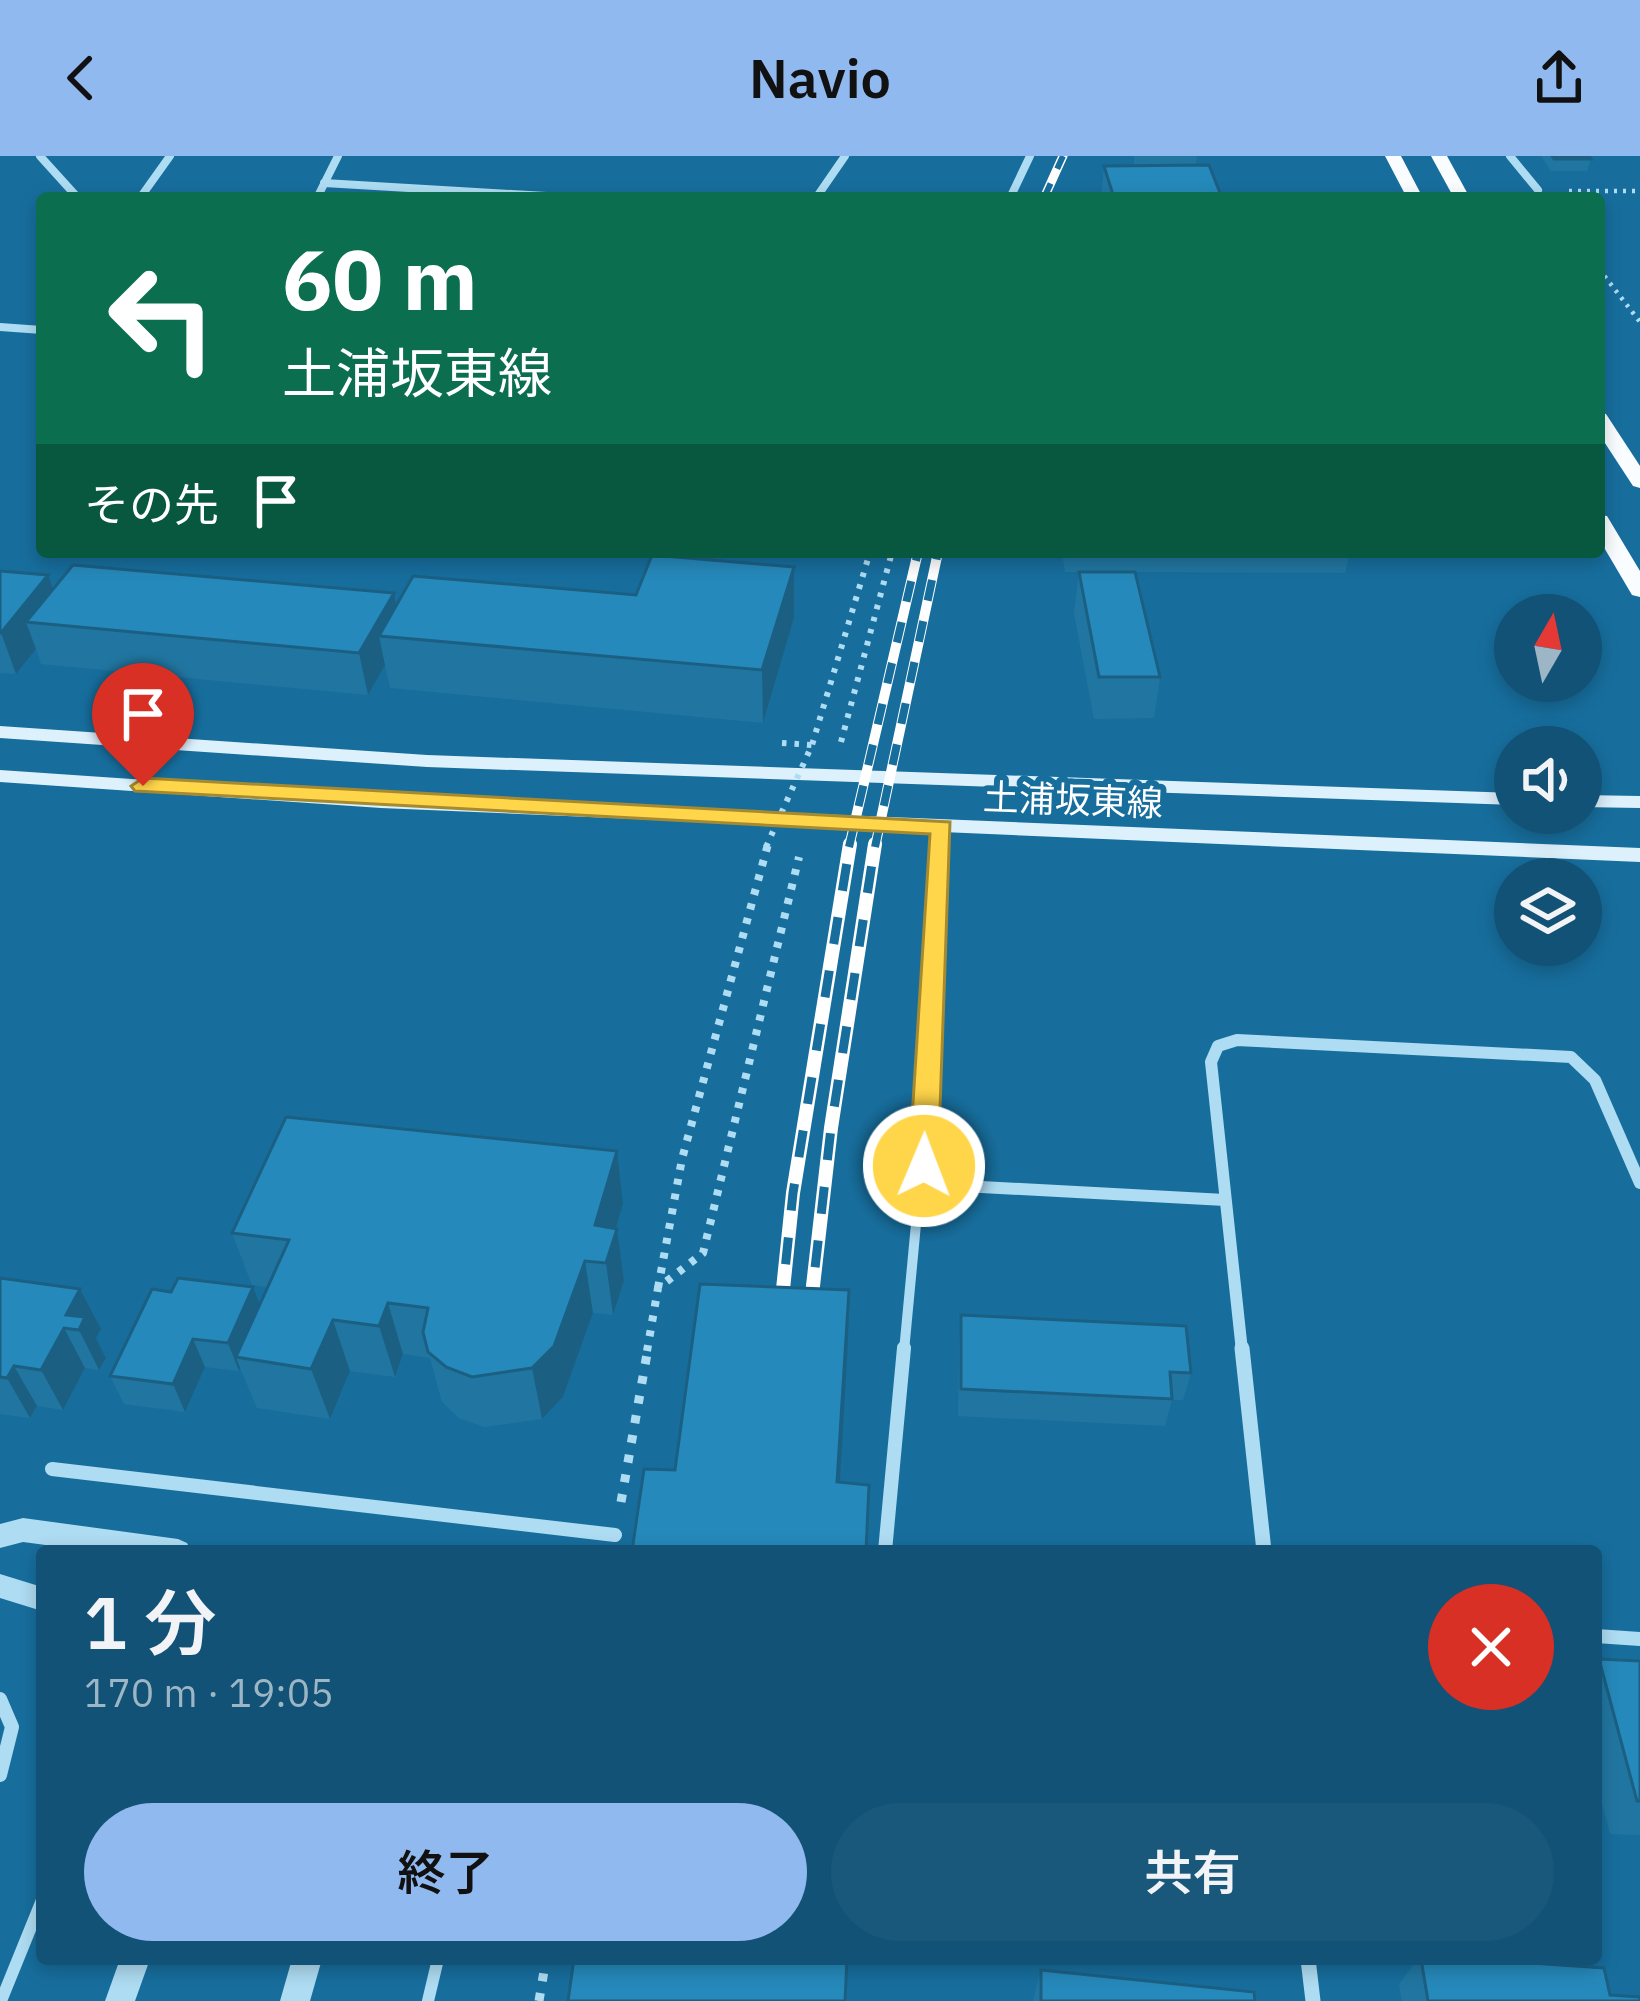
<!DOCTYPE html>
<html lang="ja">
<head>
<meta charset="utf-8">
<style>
  body { margin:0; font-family:"IBM Plex Sans","Noto Sans JP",sans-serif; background:#1a587b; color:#f1f3f6; height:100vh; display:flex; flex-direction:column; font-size:45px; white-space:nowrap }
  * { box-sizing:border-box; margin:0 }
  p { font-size:39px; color:#9cb6c5 }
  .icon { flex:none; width:66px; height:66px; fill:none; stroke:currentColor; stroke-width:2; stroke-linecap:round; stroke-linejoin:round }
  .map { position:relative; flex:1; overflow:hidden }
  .panel { position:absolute; left:36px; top:1389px; width:1566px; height:420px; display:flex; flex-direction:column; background:#115276; border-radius:12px; box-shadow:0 6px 18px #0003 }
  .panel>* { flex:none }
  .hud { position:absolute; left:36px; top:36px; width:1569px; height:366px; border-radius:12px; box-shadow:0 6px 18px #0003; background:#0b6e4f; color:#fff; overflow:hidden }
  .needle { width:78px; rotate:9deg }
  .fabs { position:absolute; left:1494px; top:438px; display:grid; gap:24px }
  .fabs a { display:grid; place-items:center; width:108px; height:108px; border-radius:50%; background:#115276; box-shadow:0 6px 18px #0003; font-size:60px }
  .pin { position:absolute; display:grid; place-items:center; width:102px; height:102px; color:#fff; margin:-123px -51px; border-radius:50% 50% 50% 0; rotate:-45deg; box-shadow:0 0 12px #0007 }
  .pin .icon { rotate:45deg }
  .me { position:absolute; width:132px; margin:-66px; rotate:1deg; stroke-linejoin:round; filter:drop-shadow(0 0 9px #0008) }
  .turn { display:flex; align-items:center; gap:42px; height:252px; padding:0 48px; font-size:54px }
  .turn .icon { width:156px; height:156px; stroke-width:2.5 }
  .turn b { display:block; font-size:84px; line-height:102px }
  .then { display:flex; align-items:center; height:114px; padding:0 48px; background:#0003; gap:24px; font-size:45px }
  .round { display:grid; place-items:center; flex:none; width:126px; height:126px; border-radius:63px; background:#1a587b }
  .overview { display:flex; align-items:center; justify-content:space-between; height:204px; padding:0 48px }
  h1 { font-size:72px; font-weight:600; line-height:90px }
  .primary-button { display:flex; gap:24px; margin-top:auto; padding:24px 48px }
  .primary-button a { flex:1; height:138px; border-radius:72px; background:#90b9f0; color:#111; font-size:48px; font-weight:600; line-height:138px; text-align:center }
  .primary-button a+a { background:#1a587b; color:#f1f3f6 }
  header { display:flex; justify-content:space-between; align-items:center; height:156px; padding:0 48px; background:#90b9f0; color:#111; font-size:54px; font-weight:600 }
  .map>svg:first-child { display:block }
</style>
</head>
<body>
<header><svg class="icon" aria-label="back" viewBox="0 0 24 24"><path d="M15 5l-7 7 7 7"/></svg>Navio<svg class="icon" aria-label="share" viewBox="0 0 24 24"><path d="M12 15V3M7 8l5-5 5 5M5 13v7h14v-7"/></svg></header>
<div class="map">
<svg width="1640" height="1845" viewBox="0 0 1640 1845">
  <rect width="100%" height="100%" fill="#176e9d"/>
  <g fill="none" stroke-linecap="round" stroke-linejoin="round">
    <g stroke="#aedcf2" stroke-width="4.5" stroke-dasharray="3 6" stroke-linecap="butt">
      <polyline points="1569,35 1640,35"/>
      <polyline points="1599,113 1640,166"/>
    </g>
    <polyline stroke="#aedcf2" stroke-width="6" stroke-dasharray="4.5 8" stroke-linecap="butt" points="841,586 892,396"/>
    <polyline stroke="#aedcf2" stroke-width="8" stroke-dasharray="6 9" stroke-linecap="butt" points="647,1195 658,1132 703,1097 799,701"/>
    <g stroke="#aedcf2" stroke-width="9" stroke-dasharray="8 12" stroke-linecap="butt">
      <polyline points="621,1346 648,1192"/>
      <polyline points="539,1845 546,1803"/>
    </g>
    <g stroke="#aedcf2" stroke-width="12">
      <polyline points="1,1845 42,1744"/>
      <polyline points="428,1845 438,1803"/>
    </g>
    <polyline stroke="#aedcf2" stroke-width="10" points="904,1195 918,1047 934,1023"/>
    <g stroke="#aedcf2" stroke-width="14">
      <polyline points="52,1313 615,1379"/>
      <polyline points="885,1395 904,1192"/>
      <polyline points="1596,1480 1640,1483"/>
      <polyline points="0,1543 12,1571 0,1619"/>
    </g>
    <g stroke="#aedcf2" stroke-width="8">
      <polyline points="40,0 78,42"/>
      <polyline points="1510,0 1538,34"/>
      <polyline points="324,27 580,42"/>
      <polyline points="140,42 170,0"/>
      <polyline points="317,42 338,0"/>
      <polyline points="816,42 845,0"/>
      <polyline points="1010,42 1030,0"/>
      <polyline points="0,171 42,174"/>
    </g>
    <polyline stroke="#aedcf2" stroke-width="9" points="941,691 942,671"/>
    <g stroke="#aedcf2" stroke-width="12">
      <polyline points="941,688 922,988 924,1009 934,1023 963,1030 1225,1044"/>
      <polyline points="1242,1195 1211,906 1218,890 1237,884 1571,901 1595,924 1640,1027"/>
    </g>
    <g stroke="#aedcf2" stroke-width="15">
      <polyline points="1242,1192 1264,1395"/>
      <polyline points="1308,1803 1313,1845"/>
    </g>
    <g fill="#aedcf2" fill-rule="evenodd">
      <polygon points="23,1362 178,1383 187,1387 191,1395 91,1395 23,1386 0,1392 0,1368"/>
      <polygon points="0,1418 42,1431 42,1455 0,1442"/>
      <polygon points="120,1803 150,1803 135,1845 105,1845"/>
      <polygon points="292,1803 322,1803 310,1845 280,1845"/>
    </g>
    <g fill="#ddf1fc" fill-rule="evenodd">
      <polygon points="0,570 427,599 1515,637 1515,649 427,611 0,582"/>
      <polygon points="0,614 381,640 1640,692 1640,706 381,652 0,626"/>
      <polygon points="1581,639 1640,640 1640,652 1581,651"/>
    </g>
    <g fill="#fafdff" fill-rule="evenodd">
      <polygon points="1385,0 1401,0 1423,42 1407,42"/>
      <polygon points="1431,0 1447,0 1470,42 1454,42"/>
      <polygon points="1599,256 1606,258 1640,310 1640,332 1633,330 1599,278"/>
      <polygon points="1599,359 1607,360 1640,415 1640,441 1632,439 1599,383"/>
    </g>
    <defs>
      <polyline id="rail-far2" points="1044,42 1063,0"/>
      <g id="rail-far1">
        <polyline points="849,691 918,396"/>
        <polyline points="875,691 938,396"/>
      </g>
      <g id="rail">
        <polyline points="780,1162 793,1037 850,688"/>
        <polyline points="809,1165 831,972 875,688"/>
      </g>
    </defs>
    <use href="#rail-far2" stroke="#fff" stroke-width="9"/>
    <use href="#rail-far1" stroke="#fff" stroke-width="10"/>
    <use href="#rail" stroke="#fff" stroke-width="14"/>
    <use href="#rail-far2" stroke="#176e9d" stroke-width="6" stroke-dasharray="16" stroke-linecap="butt"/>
    <use href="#rail-far1" stroke="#176e9d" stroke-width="8" stroke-dasharray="21" stroke-linecap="butt"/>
    <use href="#rail" stroke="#176e9d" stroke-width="9" stroke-dasharray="27" stroke-linecap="butt"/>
    <g stroke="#aedcf2" stroke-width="6" stroke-dasharray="4.5 8" stroke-linecap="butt">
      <polyline points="782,587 812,589"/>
      <polyline points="766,691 812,589 870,396"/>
    </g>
    <polyline stroke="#aedcf2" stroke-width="8" stroke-dasharray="6 9" stroke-linecap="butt" points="658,1132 682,1003 768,688"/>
  </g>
  <g fill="#2176a1">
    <polygon points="1134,0 1197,0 1196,9 1222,42 1101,42 1104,10 1134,9"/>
    <polygon points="1541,0 1589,0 1591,3 1587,15 1551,15"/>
    <polygon points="1062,396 1350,396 1345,417 1136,416 1160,521 1154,562 1094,563 1074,457 1079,416 1089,416 1065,416"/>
    <polygon points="0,415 53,433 397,449 794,462 763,567 390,532 385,509 368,539 41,508 36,493 16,518 0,517"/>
    <polygon points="623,1048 616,1073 624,1125 613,1159 593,1157 563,1241 542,1263 484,1271 459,1262 442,1246 430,1202 403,1198 395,1221 350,1215 330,1263 257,1252 240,1212 239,1215 205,1211 185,1256 124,1248 110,1220 260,1149 268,1131 252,1129 232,1077"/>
    <polygon points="0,1122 101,1173 96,1182 106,1202 99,1214 85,1212 63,1254 37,1250 30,1262 0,1258"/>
    <polygon points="961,1159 1191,1217 1183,1244 1172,1244 1165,1270 958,1260 959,1186"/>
    <polygon points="1599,1503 1640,1505 1640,1679 1610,1678 1596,1625 1596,1507"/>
    <polygon points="1418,1803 1473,1803 1610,1839 1640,1845 1402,1845 1399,1828"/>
    <polygon points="1041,1814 1255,1845 1033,1845"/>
  </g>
  <g fill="#1b6083">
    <polygon points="794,411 794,462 763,567 762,514"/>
    <polygon points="48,419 62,459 26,466 36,493 16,518 1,477"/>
    <polygon points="394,437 402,478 379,480 385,509 368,539 359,497"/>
    <polygon points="617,995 623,1048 611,1090 617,1073 624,1125 613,1159 606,1107 595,1069"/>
    <polygon points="585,1105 593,1157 563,1241 542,1263 532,1212"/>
    <polygon points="253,1131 264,1159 236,1201 240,1212 239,1215 228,1187"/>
    <polygon points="80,1133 101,1173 96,1182 106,1202 99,1214 79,1174 66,1159"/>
    <polygon points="849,1134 848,1186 837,1375 837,1326"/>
    <polygon points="388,1147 403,1198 395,1221 379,1170"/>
    <polygon points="333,1164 350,1215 330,1263 311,1213"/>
    <polygon points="64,1172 85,1212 63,1254 41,1214"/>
    <polygon points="193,1183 205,1211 185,1256 173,1228"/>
    <polygon points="14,1210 37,1250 30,1262 7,1222"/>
  </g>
  <g fill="#2689bb" stroke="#1b6083" stroke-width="3">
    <polygon points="1552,0 1589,0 1591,3 1554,3"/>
    <polygon points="1209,9 1222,42 1114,42 1104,10"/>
    <polygon points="652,399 794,411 762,514 379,480 413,420 636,439"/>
    <polygon points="73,409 394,437 359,497 26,466"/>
    <polygon points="0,415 48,419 1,477 0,477"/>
    <polygon points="1079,416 1135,416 1160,521 1099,521"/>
    <polygon points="286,961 617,995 595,1069 617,1073 606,1107 585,1105 554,1190 532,1212 472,1221 446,1211 428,1196 423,1176 428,1152 388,1147 379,1170 333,1164 311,1213 236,1201 289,1084 232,1077"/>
    <polygon points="0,1122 80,1133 66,1159 85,1161 79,1174 64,1172 41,1214 14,1210 7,1222 0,1221"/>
    <polygon points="178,1122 253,1131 228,1187 193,1183 173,1228 110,1220 152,1133 171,1136"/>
    <polygon points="700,1128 849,1134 837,1326 869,1329 866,1395 632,1395 644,1313 675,1314"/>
    <polygon points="961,1159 1186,1170 1191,1217 1170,1216 1172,1243 961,1233"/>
    <polygon points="1599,1503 1640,1505 1640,1645 1637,1645"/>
    <polygon points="574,1803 847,1803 845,1845 568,1845"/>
    <polygon points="1421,1803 1473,1803 1604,1812 1610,1839 1640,1841 1640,1845 1428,1845"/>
    <polygon points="1041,1814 1254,1836 1255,1845 1041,1845"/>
  </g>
  <polygon fill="#ffd54a" stroke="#a68a30" stroke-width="3" points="143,622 950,666 938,1010 924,1020 909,1010 930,678 135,635 131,630"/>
  <g text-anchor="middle" stroke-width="12" stroke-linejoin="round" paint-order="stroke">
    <g font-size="36" fill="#fff" stroke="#176e9d">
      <text transform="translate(1073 644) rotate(2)" y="13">土浦坂東線</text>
    </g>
  </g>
</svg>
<div class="fabs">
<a><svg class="needle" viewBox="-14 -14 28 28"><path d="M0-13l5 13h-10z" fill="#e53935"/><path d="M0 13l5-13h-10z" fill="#9cb6c5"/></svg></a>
<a><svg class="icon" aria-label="sound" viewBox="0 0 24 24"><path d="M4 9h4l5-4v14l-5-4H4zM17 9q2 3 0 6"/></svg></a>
<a><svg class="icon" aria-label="layers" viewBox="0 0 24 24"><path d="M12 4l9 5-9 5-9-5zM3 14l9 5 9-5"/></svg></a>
</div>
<div class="pin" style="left:143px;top:630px;background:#d93025"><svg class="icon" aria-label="arrive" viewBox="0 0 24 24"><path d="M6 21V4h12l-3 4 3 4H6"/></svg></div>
<svg class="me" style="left:924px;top:1010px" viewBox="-20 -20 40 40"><circle r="17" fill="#ffd54a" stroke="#fff" stroke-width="3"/><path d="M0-11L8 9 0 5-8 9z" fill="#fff"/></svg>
<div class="hud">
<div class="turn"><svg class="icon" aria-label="left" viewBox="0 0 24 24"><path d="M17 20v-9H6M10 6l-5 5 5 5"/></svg><div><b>60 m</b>土浦坂東線</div></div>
<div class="then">その先<svg class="icon" aria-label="arrive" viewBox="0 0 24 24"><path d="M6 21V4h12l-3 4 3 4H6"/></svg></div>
</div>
<section class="panel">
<div class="overview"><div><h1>1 分</h1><p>170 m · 19:05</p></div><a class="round" style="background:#d93025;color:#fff"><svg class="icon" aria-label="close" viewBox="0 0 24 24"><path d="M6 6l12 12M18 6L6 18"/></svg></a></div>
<div class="primary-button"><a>終了</a><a>共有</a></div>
</section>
</div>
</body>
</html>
